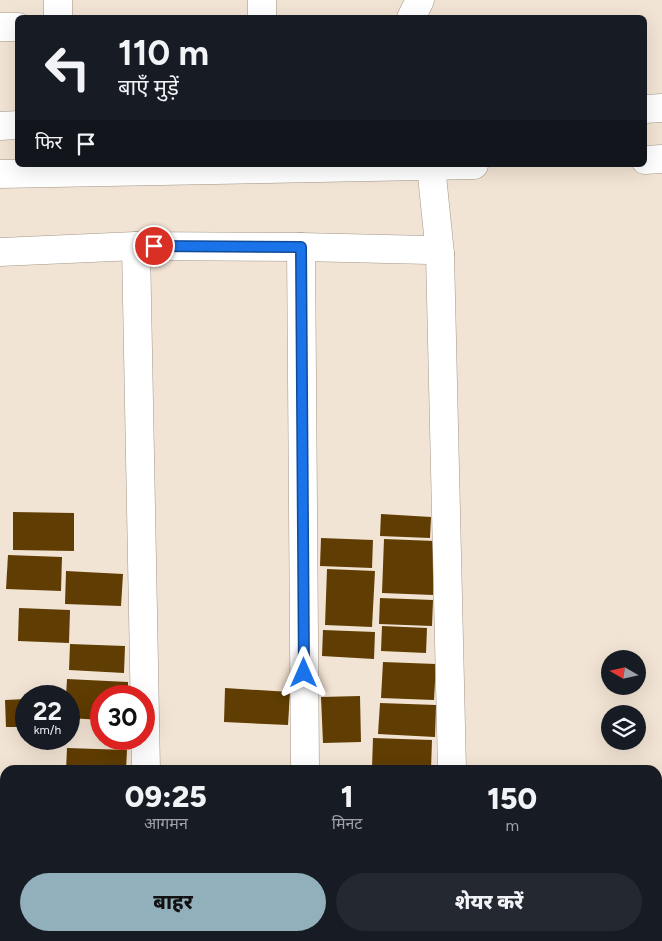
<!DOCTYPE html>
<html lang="hi">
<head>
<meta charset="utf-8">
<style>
  body { margin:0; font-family:Figtree,"Noto Sans Devanagari",sans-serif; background:#242831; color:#f1f3f6; height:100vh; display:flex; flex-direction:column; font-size:19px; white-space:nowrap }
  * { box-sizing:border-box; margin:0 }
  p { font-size:16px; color:#9ea1a6 }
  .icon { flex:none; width:28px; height:28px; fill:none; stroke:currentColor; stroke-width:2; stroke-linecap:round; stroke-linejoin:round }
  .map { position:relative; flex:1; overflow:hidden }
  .details { position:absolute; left:0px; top:765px; width:662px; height:176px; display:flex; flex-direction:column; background:#171b24; border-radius:15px 15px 0 0; box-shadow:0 5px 20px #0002 }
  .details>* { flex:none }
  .guide { position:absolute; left:15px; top:15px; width:632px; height:152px; border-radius:8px; box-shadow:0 5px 20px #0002; background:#171b24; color:#f1f3f6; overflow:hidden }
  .needle { width:32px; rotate:279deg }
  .tools { position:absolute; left:601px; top:650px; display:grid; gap:10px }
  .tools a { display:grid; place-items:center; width:45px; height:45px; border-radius:50%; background:#171b24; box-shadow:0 5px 20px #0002; font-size:25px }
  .speed { position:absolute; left:15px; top:685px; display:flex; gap:10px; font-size:25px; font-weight:700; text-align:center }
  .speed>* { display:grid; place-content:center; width:65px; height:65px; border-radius:50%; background:#171b24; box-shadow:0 5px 20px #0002; line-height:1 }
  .speed small { font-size:12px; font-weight:400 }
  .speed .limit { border:8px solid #d22; background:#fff; color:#111 }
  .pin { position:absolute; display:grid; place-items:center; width:42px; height:42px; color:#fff; margin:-21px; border:2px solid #fff; border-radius:50%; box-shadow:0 1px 5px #0007 }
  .me { position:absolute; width:55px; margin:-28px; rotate:0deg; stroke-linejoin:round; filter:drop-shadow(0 0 4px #0008) }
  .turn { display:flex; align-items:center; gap:18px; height:105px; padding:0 20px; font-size:22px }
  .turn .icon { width:65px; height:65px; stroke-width:2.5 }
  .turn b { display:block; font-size:35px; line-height:42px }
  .then { display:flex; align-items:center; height:48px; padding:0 20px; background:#0003; gap:10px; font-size:19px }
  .eta { display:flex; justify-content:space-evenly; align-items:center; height:85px; text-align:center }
  .eta b { font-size:30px; font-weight:800; line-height:35px }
  .primary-button { display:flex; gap:10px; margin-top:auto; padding:10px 20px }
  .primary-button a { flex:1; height:58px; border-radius:30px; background:#92b0bc; color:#111; font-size:20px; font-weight:800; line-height:58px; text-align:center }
  .primary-button a+a { background:#242831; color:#f1f3f6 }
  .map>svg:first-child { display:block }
</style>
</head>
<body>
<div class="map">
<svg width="662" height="941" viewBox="0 0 662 941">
  <rect width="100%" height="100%" fill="#f2e4d4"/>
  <g fill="#603d02">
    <polygon points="13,512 74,513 74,551 13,550"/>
    <polygon points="381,514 431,517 430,538 380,536"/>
    <polygon points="321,538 373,540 372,568 320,566"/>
    <polygon points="384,539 435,541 433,595 382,593"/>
    <polygon points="8,555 62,557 61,591 6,589"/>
    <polygon points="327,569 375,571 372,627 325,625"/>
    <polygon points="66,571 123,574 121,606 65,604"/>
    <polygon points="380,598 433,600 432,626 379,624"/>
    <polygon points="19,608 70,610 69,643 18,641"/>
    <polygon points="382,626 427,628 426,653 381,651"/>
    <polygon points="323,630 375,632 374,659 322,656"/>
    <polygon points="70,644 125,646 124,673 69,670"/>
    <polygon points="383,662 436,664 434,700 381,698"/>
    <polygon points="67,679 128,682 128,696 101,696 101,720 69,718 69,696 66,696"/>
    <polygon points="225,688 290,692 288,725 224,722"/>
    <polygon points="360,696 361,742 323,743 321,697"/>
    <polygon points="26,699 26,727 6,727 5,700"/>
    <polygon points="380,703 436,705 435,737 378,734"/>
    <polygon points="373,738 432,740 431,770 372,768"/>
    <polygon points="67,748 127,750 126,770 66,770"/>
    <polygon points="22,936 77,936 76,941 22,941"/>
    <rect x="79" y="936" width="52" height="5"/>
    <polygon points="220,936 278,936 277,941 220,941"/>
    <polygon points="322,936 376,938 376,941 321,941"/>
  </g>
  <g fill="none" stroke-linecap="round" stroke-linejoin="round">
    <defs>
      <g id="street">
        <polyline points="58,0 58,18"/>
        <polyline points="262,0 262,18"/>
        <polyline points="411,18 420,0"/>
        <polyline points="0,27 18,27"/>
        <polyline points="431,166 440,254 452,770"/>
        <polyline points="136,246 146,770"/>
        <polyline points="301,247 305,770"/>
        <polyline points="0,252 136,246 301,247 429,250 440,254"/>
        <polyline points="0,883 1,941"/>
        <polyline points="149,936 150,941"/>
        <polyline points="306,936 306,941"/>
        <polyline points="456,936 456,941"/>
      </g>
      <g id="secondary">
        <polyline points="645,109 662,108"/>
        <polyline points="0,126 18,125"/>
        <polyline points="645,160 662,159"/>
        <polyline points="0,174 474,165"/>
      </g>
    </defs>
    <use href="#street" stroke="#a39687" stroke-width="29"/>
    <use href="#secondary" stroke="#a39687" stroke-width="29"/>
    <use href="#street" stroke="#fff" stroke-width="28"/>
    <use href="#secondary" stroke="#fff" stroke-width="28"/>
  </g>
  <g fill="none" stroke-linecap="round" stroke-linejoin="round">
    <defs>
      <polyline id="route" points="154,246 301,247 304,673"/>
    </defs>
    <use href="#route" stroke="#114b97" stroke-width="12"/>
    <use href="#route" stroke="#1a73e8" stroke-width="9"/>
  </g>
</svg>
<div class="tools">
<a><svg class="needle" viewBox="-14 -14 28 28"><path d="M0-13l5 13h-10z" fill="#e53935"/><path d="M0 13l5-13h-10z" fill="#9ea1a6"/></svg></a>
<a><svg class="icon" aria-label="layers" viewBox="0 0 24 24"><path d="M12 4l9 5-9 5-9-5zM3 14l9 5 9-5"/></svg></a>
</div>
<div class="speed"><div>22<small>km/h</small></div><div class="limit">30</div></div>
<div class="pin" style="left:154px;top:246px;background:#d93025"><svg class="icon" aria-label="arrive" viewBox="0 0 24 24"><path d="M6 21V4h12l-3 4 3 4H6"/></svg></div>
<svg class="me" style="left:304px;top:673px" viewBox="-20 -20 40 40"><path d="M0-17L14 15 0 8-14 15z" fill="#1a73e8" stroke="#fff" stroke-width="4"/></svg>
<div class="guide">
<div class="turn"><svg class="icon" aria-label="left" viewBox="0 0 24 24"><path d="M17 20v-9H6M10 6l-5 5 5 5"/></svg><div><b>110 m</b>बाएँ मुड़ें</div></div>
<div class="then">फिर<svg class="icon" aria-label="arrive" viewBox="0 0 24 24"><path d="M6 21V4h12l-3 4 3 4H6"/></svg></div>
</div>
<section class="details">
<div class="eta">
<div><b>09:25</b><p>आगमन</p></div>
<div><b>1</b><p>मिनट</p></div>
<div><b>150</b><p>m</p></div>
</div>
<div class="primary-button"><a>बाहर</a><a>शेयर करें</a></div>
</section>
</div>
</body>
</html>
